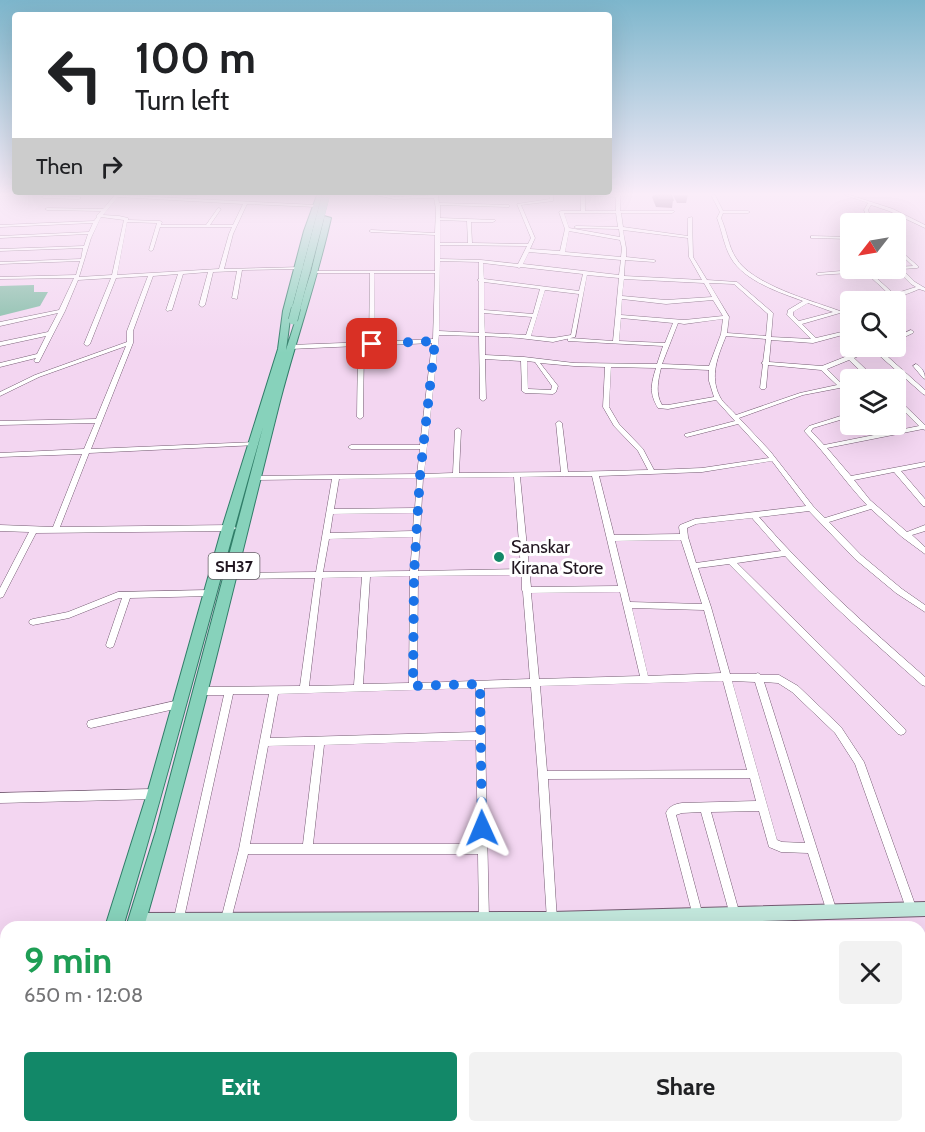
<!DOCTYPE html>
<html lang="en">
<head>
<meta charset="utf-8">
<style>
  body { margin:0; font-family:Cabin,sans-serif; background:#f2f2f2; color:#202124; height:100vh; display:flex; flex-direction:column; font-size:22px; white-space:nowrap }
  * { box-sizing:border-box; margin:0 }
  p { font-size:20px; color:#757577 }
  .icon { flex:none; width:33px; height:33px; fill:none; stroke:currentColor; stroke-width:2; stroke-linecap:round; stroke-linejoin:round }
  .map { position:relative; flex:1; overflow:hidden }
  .side { position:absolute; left:0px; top:921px; width:926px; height:212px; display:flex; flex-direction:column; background:#fff; border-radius:18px 18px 0 0; box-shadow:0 6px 24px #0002 }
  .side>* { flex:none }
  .hud { position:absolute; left:12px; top:12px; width:600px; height:183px; border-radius:6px; box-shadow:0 6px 24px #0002; background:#fff; color:#202124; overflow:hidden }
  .needle { width:39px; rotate:239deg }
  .controls { position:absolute; left:840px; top:213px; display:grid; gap:12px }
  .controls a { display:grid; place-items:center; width:66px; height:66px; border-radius:6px; background:#fff; box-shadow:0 6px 24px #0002; font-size:30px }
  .pin { position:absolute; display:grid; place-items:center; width:51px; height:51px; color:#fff; margin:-26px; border-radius:12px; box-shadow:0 3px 9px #0006 }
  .me { position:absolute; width:66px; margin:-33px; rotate:359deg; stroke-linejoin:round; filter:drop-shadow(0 0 4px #0008) }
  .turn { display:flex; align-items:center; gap:21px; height:126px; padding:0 24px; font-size:27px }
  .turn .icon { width:78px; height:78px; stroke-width:2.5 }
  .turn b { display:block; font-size:42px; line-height:51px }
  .then { display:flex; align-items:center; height:57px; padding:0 24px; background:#0003; gap:12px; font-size:22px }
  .round { display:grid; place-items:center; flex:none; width:63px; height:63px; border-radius:6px; background:#f2f2f2 }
  .overview { display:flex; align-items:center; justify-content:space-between; height:102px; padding:0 24px }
  h1 { font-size:36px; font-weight:700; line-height:45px; color:#1e9e55 }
  .primary-button { display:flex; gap:12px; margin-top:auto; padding:12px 24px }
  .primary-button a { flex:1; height:69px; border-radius:6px; background:#128868; color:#fff; font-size:24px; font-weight:700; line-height:69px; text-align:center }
  .primary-button a+a { background:#f2f2f2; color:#202124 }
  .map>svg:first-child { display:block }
</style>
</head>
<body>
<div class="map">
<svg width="925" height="1132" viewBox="0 0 925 1132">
  <rect width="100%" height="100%" fill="#f3d6f1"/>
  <polygon fill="#7dbaa3" points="34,285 34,292 48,292 40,306 0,316 0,286"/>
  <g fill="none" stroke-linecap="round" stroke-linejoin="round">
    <defs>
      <g id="street">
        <path d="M115,195L316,205L318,206L316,207L247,204L233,234L224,269L302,267L304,268L302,269L242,270L237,299L232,298L237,271L213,272L205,305L202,307L199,305L208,272L183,274L172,310L167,311L166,310L178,274L153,276L133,331V343L91,449L256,442L258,443V445L89,453L60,527L232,525L236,528L232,531L36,533L3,597L0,598V588L29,532L0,531V525L53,527L82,454L0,457V453L84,449L95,423L0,425V421L96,419L126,346L39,377L0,396V392L35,375L127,342V331L148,276L116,278L90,344L87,346L84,344L111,278L78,280L65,311L39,362H35L34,361L36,358L0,367V363L37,354L46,336L0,346V342L48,332L58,313L0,326V322L59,310L74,278L0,279V277L76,275L80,261L0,264V262L81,259L83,248L0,251V249L84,246L88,234L0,238V236L89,232L93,223L0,227V225L94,221L97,217L96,216L101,211L47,210L45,209L47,208L103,209ZM118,197L243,204L233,225H210L221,209L219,208H218L206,225H161L162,222L160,221L128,220V218L119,216L103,215ZM101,217L124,220L112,275L79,277L91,238ZM127,222L157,223L149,250L151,251L153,250L160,227H232L229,234L219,269L117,275Z"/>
        <path d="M376,195H383L394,197L438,195L439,203L509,205V207H508L440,205V218L495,220V221L493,222H471L472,243L528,244L531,238L517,204L550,199L549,195H553V201L521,205L535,238L530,249L560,251L565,229L559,212L561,211H581V195H585V211H616V197L595,196L593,195H620V211H674V212L672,213H621L623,227L688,236V218L692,217L693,257L707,280L737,282L773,313L771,337L811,339L787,315L788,310L803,301C781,293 744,281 731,258C724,246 722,231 717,218L720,212L711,195H715L723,211H748L750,212L748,213H723L721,218C727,231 728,246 736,258C751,284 812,301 840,311V313L802,324L816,338L850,330V333L813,343L771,340L769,362L822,366L870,347V346H881L878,348L925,390V395L923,394L873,350L854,358L877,380H870L849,360L827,369L842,384L850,382V386L803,395L739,418L770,451L813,506L825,518L867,505C845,482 828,456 805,432L804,431L809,426L850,413V417L813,428L811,431L824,445L919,426L896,403V398L898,399L925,425V430L923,429L827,448L851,476L925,462V466L901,471L925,499V506H923L894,472L854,480L870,500L907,532L925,525V531L912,535L925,547V554L902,537L871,509L829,522L861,555L902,589L925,605V612L896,593L855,559L809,511L759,517C809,575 867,626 925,677V686L922,685C875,643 827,602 785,556L737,563L904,728L906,731L904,734L901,735L898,734L729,564L698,568L711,607L730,674H755L758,673L761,675H779L798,686L841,727L864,762L917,910L916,914L912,915L908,914L855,764L835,733L792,692L778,683L764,682L837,912L836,916L832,917L828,916L827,912L808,853L781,852L769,847L759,811L711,812L740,915L739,919L735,920L731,919L730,915L701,812L682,813L676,815L703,916L702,920L698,921L694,920L666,813C669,806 675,804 682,803L756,801L750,778L548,779L557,920L556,924L552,925L548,924L547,920L538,775L531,687L484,688L489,920L488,924L484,925L480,924L479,920L478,854H248L229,927H219L239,849L269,694H233L182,927H172L224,695H200L197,694L196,691L197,688L200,687L300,686L315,578L231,579L228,578L227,576L228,574L231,573L316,572L332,479L256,480L253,478L256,476L417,474L420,449H351L348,447L351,445H420L432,343L364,346L363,417L360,419L357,417L358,346L290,349L287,347L290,345L369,342L370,273H315L313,272V271H435V235L371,232L369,231L371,230L435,233L436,209L434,198L394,199ZM564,213H616L618,227L576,226L574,227L576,228L619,229L620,237L569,228ZM440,220L467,221L468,243H440ZM623,230L688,238L689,257L702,280L624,276L625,260L654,262L656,261L654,260L626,257V248ZM569,231L620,240L622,248L621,257L565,252ZM440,245L527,246L518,264L481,260L440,259ZM529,252L621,260L619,275L523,264ZM440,261L479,262V279L477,280L479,281V333L439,331ZM483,263L517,267L519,268L521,267L583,274L579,291L484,279ZM374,273H435L433,339L375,342ZM587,275L619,278L613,341L570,338L568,339V341L663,346L657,364L574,363L524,357L485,355V336L519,338L553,342L575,337ZM624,279L704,283L712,297L666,300L622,296ZM484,282L540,289L533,314L484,310ZM709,283L734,284L768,314L766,336L727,333L729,317ZM545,290L579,294L571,335L553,338L531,336ZM622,299L666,304L713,300L723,316L684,320L621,315ZM808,303L833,312L799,321L793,315V312ZM484,313L532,317L526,335L485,333ZM621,318L673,323L665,343L619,341ZM723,319L721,334L709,366L662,364L678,323L684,324ZM439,335L479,336L480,399L483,401L486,399L485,359L521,361L522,391L525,393L553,394L556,392L558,386L540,363L574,366L605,367L603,407L614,426L638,451L648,470L568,472L562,423L559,421L556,423L561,472L459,473L461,430L458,428L455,430L453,473L424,474ZM726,336L766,339L763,362L761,363L763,364L760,388L761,389H765L766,388L768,365L821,370L837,385L800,393L736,415C731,409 723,403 720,397C709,376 718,356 726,336ZM527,361L535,362L552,386L551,390L528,389ZM611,367L656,368C651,384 649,393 658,408L668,409L716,400L735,421L685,434V436L687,437L738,424L769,458L702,468L654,470L643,449L619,424L609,407ZM661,368L709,370V381L714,397L668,405H662C655,393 658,381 661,368ZM772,461L806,506L695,519L680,525L679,527L680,534L614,535L599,476L702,472ZM565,476H592L618,586L531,587L520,477ZM514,477L521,569L418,571L423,478ZM417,478L415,508L334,509L339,479ZM414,513L413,531L330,533L333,514ZM752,518L781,551L696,563L688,537L687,528L696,524ZM413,537L410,571L323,572L329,539ZM681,540L702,604L630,602L615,541ZM522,575V590L523,592L530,679L417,683L418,576ZM410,576L409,683L363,684L370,577ZM362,577L354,685L309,686L322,578ZM620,592L640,676L539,679L531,593ZM632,608L704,610L721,673L648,676ZM723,681L747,770L547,771L540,686ZM732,681L755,682L805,843L782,842L777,840ZM476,688V732L270,738L278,694ZM476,740L478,844H313L324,745ZM315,745L303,844H250L268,746Z"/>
        <polygon points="845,195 850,195 893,209 925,225 925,228 889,211 871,205 868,210 873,224 869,224 864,210 868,203"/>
        <polygon points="44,196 79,197 81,198 79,199 43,198 42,197"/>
        <polygon points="811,236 850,237 850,239 813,238 811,238"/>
        <path d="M896,247L919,267L917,268L902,269L915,282L925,288V291L919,289C900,298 875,303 854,294L857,292L873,295H890L865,272L818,275L816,274L818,273L875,268H896V267L913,266L896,250ZM897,270L911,284L916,287L894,294L870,272Z"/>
        <polygon points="843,251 847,251 850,255 850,258 848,258 843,253"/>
        <polygon points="911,330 914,332 913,333 896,341 896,337"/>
        <path d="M916,364C922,367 925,373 925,379L923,378L913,366Z"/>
        <polygon points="210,590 213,591 214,593 213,595 210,596 130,598 114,645 113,647 110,648 107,647 106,645 122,598 119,598 69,618 33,625 30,624 29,622 30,620 33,619 68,612 118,592"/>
        <polygon points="179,700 182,701 183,704 182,707 179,708 91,728 88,727 87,724 88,721 91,720"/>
        <polygon points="155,789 158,791 160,794 158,797 155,799 0,803 0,793"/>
        <polygon points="6,1045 6,1057 0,1058 0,1046"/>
        <polygon points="124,1126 136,1126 135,1132 123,1132"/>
        <polygon points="179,1126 191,1126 190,1132 178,1132"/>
      </g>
      <polygon id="secondary" points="925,902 925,916 569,927 133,927 129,921 132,916 137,913 552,912"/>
      <g id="primary">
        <path d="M317,195H323L317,214L331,218C317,281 295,342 279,405C235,580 194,755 144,927H126L156,831L263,427C215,593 173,761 123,927H105L147,794L222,528L278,349L283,311L304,231ZM316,218L324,219L311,272L286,350L291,311Z"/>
        <polygon points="48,1126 68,1126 66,1132 46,1132"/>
        <polygon points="71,1126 91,1126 89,1132 69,1132"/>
      </g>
    </defs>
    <use href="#street" stroke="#755c73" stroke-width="1"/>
    <use href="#secondary" stroke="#755c73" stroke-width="2"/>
    <use href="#primary" stroke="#307d68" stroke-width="2"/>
    <use href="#street" fill="#fff" fill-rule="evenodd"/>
    <use href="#secondary" fill="#c3e8dd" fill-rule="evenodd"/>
    <use href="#primary" fill="#87d2bb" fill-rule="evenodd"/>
    <defs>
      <polyline id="primary-bridge-far1" points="296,309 326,195"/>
      <polyline id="primary-bridge" points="293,320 296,308"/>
    </defs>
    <use href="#primary-bridge-far1" stroke="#307d68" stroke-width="8" stroke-linecap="butt"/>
    <use href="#primary-bridge" stroke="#307d68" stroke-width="10" stroke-linecap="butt"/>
    <use href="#primary-bridge-far1" stroke="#87d2bb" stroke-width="8"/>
    <use href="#primary-bridge" stroke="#87d2bb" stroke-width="9"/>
  </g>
  <g fill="#634361">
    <polygon points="160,195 197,195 196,196"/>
    <polygon points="653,195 671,195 673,200 672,208 656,207 652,197"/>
    <polygon points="673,195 688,195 686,203 677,203"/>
  </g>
  <polygon fill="#734e71" stroke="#50374f" stroke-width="1.5" points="656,195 671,195 673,200 658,200"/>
  <linearGradient id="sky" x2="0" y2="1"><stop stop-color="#7db6cc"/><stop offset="0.55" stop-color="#faedf9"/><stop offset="1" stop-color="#faedf9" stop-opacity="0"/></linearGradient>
  <rect width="925" height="353" fill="url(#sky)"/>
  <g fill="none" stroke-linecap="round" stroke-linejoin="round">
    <polyline stroke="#1a73e8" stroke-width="10" stroke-dasharray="0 18" points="372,344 435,341 420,476 414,574 413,686 480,684 482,828"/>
  </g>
  <circle fill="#128868" stroke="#fff" stroke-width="2" cx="499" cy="557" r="6"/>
  <g text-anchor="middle" stroke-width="6" stroke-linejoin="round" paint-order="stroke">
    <rect fill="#fff" stroke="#645d64" stroke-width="1.5" x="208.5" y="553" width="51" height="26" rx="4.5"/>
    <g font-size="16" font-weight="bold" fill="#221721">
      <text x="234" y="572">SH37</text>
    </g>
    <g font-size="18" fill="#221721" stroke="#fff" text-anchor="start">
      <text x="511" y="553">Sanskar<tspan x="511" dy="21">Kirana Store</tspan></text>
    </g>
  </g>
</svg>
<div class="controls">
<a><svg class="needle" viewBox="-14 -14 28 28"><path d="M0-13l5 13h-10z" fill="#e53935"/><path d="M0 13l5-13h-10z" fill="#757577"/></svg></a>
<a><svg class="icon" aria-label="search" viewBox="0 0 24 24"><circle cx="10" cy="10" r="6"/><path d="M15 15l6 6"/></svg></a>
<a><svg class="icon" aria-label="layers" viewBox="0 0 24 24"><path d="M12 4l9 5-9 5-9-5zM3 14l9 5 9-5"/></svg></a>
</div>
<div class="pin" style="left:372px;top:344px;background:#d93025"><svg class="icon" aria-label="arrive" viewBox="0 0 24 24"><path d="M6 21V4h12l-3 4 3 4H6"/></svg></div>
<svg class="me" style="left:482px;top:828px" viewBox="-20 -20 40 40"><path d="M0-17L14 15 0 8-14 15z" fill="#1a73e8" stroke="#fff" stroke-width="4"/></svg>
<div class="hud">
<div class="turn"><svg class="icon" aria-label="left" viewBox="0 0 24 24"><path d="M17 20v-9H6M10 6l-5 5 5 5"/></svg><div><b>100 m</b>Turn left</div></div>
<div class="then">Then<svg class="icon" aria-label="right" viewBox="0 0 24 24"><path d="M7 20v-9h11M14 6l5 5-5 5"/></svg></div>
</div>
<section class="side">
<div class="overview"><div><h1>9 min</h1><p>650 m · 12:08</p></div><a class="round"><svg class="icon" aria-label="close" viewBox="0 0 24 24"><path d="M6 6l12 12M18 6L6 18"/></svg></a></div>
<div class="primary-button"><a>Exit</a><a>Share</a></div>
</section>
</div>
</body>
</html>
